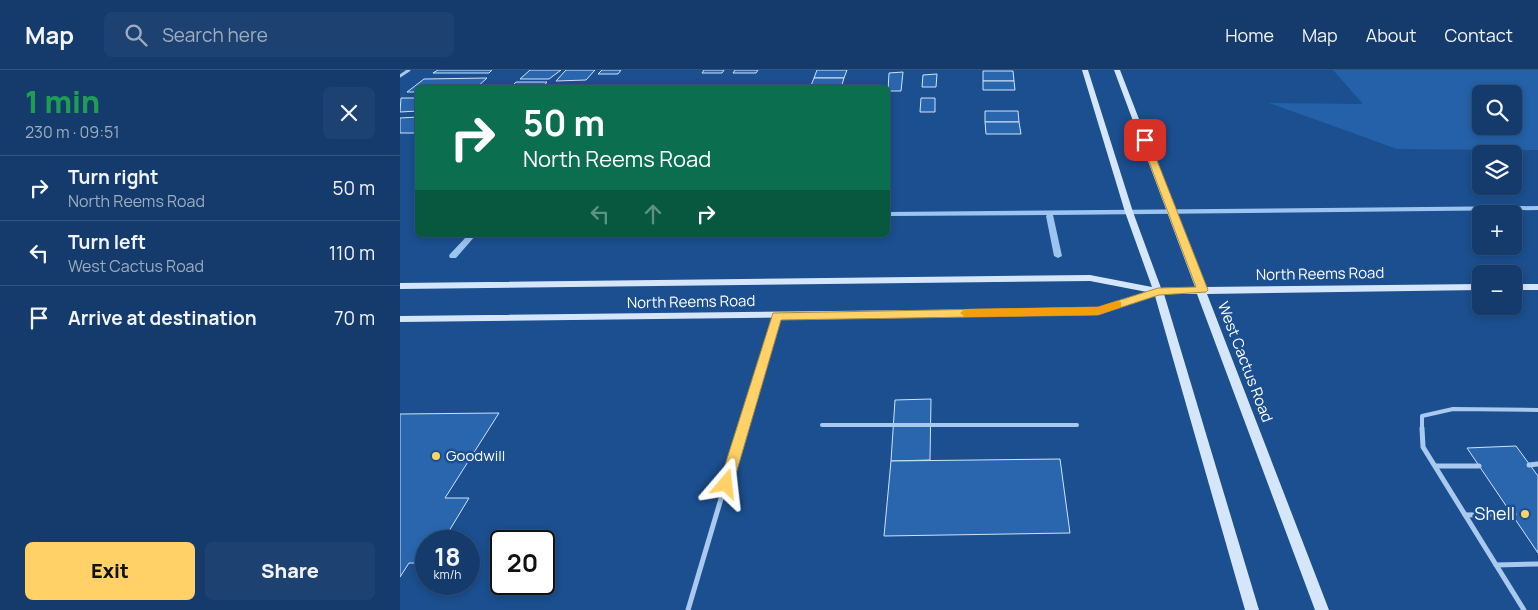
<!DOCTYPE html>
<html lang="en">
<head>
<meta charset="utf-8">
<style>
  body { margin:0; font-family:Manrope,sans-serif; background:#1d4271; color:#f1f3f6; height:100vh; display:flex; flex-direction:column; font-size:19px; white-space:nowrap }
  * { box-sizing:border-box; margin:0 }
  p { font-size:16px; color:#9dadc1 }
  .icon { flex:none; width:28px; height:28px; fill:none; stroke:currentColor; stroke-width:2; stroke-linecap:round; stroke-linejoin:round }
  .map { position:relative; flex:1; overflow:hidden }
  .side { display:flex; flex-direction:column; background:#143b6b; width:400px }
  .side>* { flex:none }
  .guide { position:absolute; left:15px; top:15px; width:475px; height:152px; border-radius:8px; box-shadow:0 2px 8px #0003,0 0 0 1px #33557e; background:#0b6e4f; color:#fff; overflow:hidden }
  .fabs { position:absolute; left:1072px; top:15px; display:grid; gap:10px }
  .fabs a { display:grid; place-items:center; width:50px; height:50px; border-radius:8px; background:#143b6b; box-shadow:0 2px 8px #0003,0 0 0 1px #33557e; font-size:25px }
  .speed { position:absolute; left:15px; top:460px; display:flex; gap:10px; font-size:25px; font-weight:700; text-align:center }
  .speed>* { display:grid; place-content:center; width:65px; height:65px; border-radius:50%; background:#143b6b; box-shadow:0 2px 8px #0003,0 0 0 1px #33557e; line-height:1 }
  .speed small { font-size:12px; font-weight:400 }
  .speed .limit { border:2px solid #111; border-radius:8px; background:#fff; color:#111 }
  .pin { position:absolute; display:grid; place-items:center; width:42px; height:42px; color:#fff; margin:-21px; border-radius:10px; box-shadow:0 2px 8px #0006 }
  .me { position:absolute; width:55px; margin:-28px; rotate:17deg; stroke-linejoin:round; filter:drop-shadow(0 0 4px #0008) }
  .turn { display:flex; align-items:center; gap:18px; height:105px; padding:0 25px; font-size:22px }
  .turn .icon { width:65px; height:65px; stroke-width:2.5 }
  .turn b { display:block; font-size:35px; line-height:42px }
  .lanes { display:flex; align-items:center; height:48px; padding:0 25px; background:#0003; justify-content:center; gap:25px; direction:ltr }
  .lanes .off { opacity:.35 }
  .round { display:grid; place-items:center; flex:none; width:52px; height:52px; border-radius:8px; background:#1d4271 }
  .overview { display:flex; align-items:center; justify-content:space-between; height:85px; padding:0 25px }
  h1 { font-size:30px; font-weight:800; line-height:38px; color:#1e9e55 }
  .primary-button { display:flex; gap:10px; margin-top:auto; padding:10px 25px }
  .primary-button a { flex:1; height:58px; border-radius:8px; background:#ffd166; color:#111; font-size:20px; font-weight:800; line-height:58px; text-align:center }
  .primary-button a+a { background:#1d4271; color:#f1f3f6 }
  ul { padding:0; list-style:none }
  li { display:flex; align-items:center; gap:15px; height:65px; padding:0 25px; border-top:1px solid #33557e }
  li div { flex:1 }
  li b { display:block; font-size:19px }
  li em { font-style:normal }
  header { display:flex; align-items:center; gap:30px; box-sizing:border-box; height:70px; padding:0 25px; background:#143b6b; border-bottom:1px solid #33557e }
  header strong { font-size:24px }
  nav { display:flex; gap:28px; margin-inline-start:auto; font-size:18px }
  .search { width:350px; height:45px; background:#1d4271; display:flex; align-items:center; gap:12px; box-sizing:border-box; padding:0 18px; border-radius:8px; color:#9dadc1; font-size:19px }
  main { display:flex; flex:1; min-height:0 }
  .map>svg:first-child { display:block }
</style>
</head>
<body>
<header>
<strong>Map</strong>
<div class="search"><svg class="icon" aria-label="search" viewBox="0 0 24 24"><circle cx="10" cy="10" r="6"/><path d="M15 15l6 6"/></svg>Search here</div>
<nav><a>Home</a><a>Map</a><a>About</a><a>Contact</a></nav>
</header>
<main>
<section class="side">
<div class="overview"><div><h1>1 min</h1><p>230 m · 09:51</p></div><a class="round"><svg class="icon" aria-label="close" viewBox="0 0 24 24"><path d="M6 6l12 12M18 6L6 18"/></svg></a></div>
<ul>
<li><svg class="icon" aria-label="right" viewBox="0 0 24 24"><path d="M7 20v-9h11M14 6l5 5-5 5"/></svg><div><b>Turn right</b><p>North Reems Road</p></div><em>50 m</em></li>
<li><svg class="icon" aria-label="left" viewBox="0 0 24 24"><path d="M17 20v-9H6M10 6l-5 5 5 5"/></svg><div><b>Turn left</b><p>West Cactus Road</p></div><em>110 m</em></li>
<li><svg class="icon" aria-label="arrive" viewBox="0 0 24 24"><path d="M6 21V4h12l-3 4 3 4H6"/></svg><div><b>Arrive at destination</b></div><em>70 m</em></li>
</ul>
<div class="primary-button"><a>Exit</a><a>Share</a></div>
</section>
<div class="map">
<svg width="1138" height="540" viewBox="0 0 1138 540">
  <rect width="100%" height="100%" fill="#1b4f8f"/>
  <path fill="#2461a8" fill-rule="evenodd" d="M933,0H1138V80L997,79L869,33L963,34ZM1081,24H1114V56H1081Z"/>
  <g fill="none" stroke-linecap="round" stroke-linejoin="round">
    <g fill="#9cc4f0" fill-rule="evenodd">
      <polygon points="1138,136 1138,140 653,145 662,186 658,188 654,186 646,146 647,145 488,146 488,142"/>
      <polygon points="68,165 76,165 56,188 50,188 49,186 50,184"/>
    </g>
  </g>
  <g fill="#2a66ad" stroke="#cfe3fa">
    <polygon points="38,0 92,0 89,3 33,3"/>
    <polygon points="130,0 161,0 149,9 120,9"/>
    <polygon points="166,0 195,0 186,10 156,11"/>
    <polygon points="202,0 221,0 218,4 198,4"/>
    <polygon points="304,0 324,0 322,3 302,3"/>
    <polygon points="335,0 358,0 356,3 333,3"/>
    <polygon points="417,0 447,0 444,8 414,8"/>
    <polygon points="583,1 613,1 614,11 583,11"/>
    <polygon points="503,2 501,21 488,21 489,3"/>
    <polygon points="537,4 536,17 522,17 523,5"/>
    <polygon points="87,8 76,18 18,18 18,22 7,22 24,9"/>
    <polygon points="414,8 444,8 441,18 410,18"/>
    <polygon points="583,11 614,11 615,20 583,20"/>
    <polygon points="116,12 147,12 142,18 110,18"/>
    <polygon points="1,28 18,28 18,41 0,42"/>
    <polygon points="521,28 535,28 535,42 520,42"/>
    <polygon points="585,41 618,41 619,52 585,52"/>
    <polygon points="18,47 18,63 0,63 0,48"/>
    <polygon points="585,52 619,52 621,64 586,64"/>
    <polygon points="531,329 530,390 491,391 495,330"/>
    <polygon points="99,343 45,428 69,428 43,471 26,471 26,493 9,493 0,507 0,344"/>
    <polygon points="1116,376 1138,406 1138,483 1067,378"/>
    <polygon points="660,389 670,463 484,466 491,391"/>
  </g>
  <g fill="none" stroke-linecap="round" stroke-linejoin="round">
    <g stroke="#a9c9ee" stroke-width="4">
      <polyline points="422,355 677,355"/>
      <polyline points="342,359 376,246"/>
      <polyline points="1022,359 1022,346 1053,339 1138,340"/>
    </g>
    <g stroke="#a9c9ee" stroke-width="5">
      <polyline points="1022,358 1023,377 1124,540"/>
      <polyline points="1129,395 1138,394"/>
      <polyline points="1036,396 1079,396"/>
      <polyline points="1065,445 1114,444"/>
      <polyline points="1096,495 1138,494"/>
      <polyline points="288,540 342,358"/>
    </g>
    <polyline stroke="#a9c9ee" stroke-width="3" points="0,6 9,0"/>
    <g fill="#d6e6fa" fill-rule="evenodd">
      <polygon points="682,0 688,0 733,142 761,218 795,217 714,0 720,0 804,217 1081,214 1081,220 807,224 929,540 915,540 797,224 764,224 859,540 845,540 755,226 698,244 0,252 0,246 698,238 747,222 690,211 0,219 0,213 690,205 752,217 725,142"/>
      <rect x="1114" y="214" width="24" height="6"/>
    </g>
  </g>
  <polygon fill="#ffd166" stroke="#a68842" points="745,68 749,70 808,220 806,222 759,225 698,245 381,250 333,414 331,418 326,420 321,418 319,414 373,243 698,237 758,218 796,217 741,70"/>
  <polygon fill="#f59e0b" points="717,231 721,232 721,237 698,245 565,247 560,243 565,239 698,237"/>
  <g fill="#ffd166" stroke="#1b4f8f" stroke-width="2">
    <circle cx="36" cy="386" r="5"/>
    <circle cx="1125" cy="444" r="5"/>
  </g>
  <g text-anchor="middle" stroke-width="5" stroke-linejoin="round" paint-order="stroke">
    <g font-size="15" fill="#fff" stroke="#1b4f8f">
      <text transform="translate(920 204) rotate(-1)" y="5">North Reems Road</text>
      <text transform="translate(291 232) rotate(-1)" y="5">North Reems Road</text>
      <text transform="translate(845 292) rotate(69)" y="5">West Cactus Road</text>
    </g>
    <g font-size="15" fill="#fff" stroke="#1b4f8f" text-anchor="start">
      <text x="46" y="391">Goodwill</text>
    </g>
    <g font-size="18" fill="#fff" stroke="#1b4f8f" text-anchor="end">
      <text x="1115" y="450">Shell</text>
    </g>
  </g>
</svg>
<div class="fabs">
<a><svg class="icon" aria-label="search" viewBox="0 0 24 24"><circle cx="10" cy="10" r="6"/><path d="M15 15l6 6"/></svg></a>
<a><svg class="icon" aria-label="layers" viewBox="0 0 24 24"><path d="M12 4l9 5-9 5-9-5zM3 14l9 5 9-5"/></svg></a>
<a>+</a>
<a>−</a>
</div>
<div class="speed"><div>18<small>km/h</small></div><div class="limit">20</div></div>
<div class="pin" style="left:745px;top:70px;background:#d93025"><svg class="icon" aria-label="arrive" viewBox="0 0 24 24"><path d="M6 21V4h12l-3 4 3 4H6"/></svg></div>
<svg class="me" style="left:326px;top:414px" viewBox="-20 -20 40 40"><path d="M0-17L14 15 0 8-14 15z" fill="#ffd166" stroke="#fff" stroke-width="4"/></svg>
<div class="guide">
<div class="turn"><svg class="icon" aria-label="right" viewBox="0 0 24 24"><path d="M7 20v-9h11M14 6l5 5-5 5"/></svg><div><b>50 m</b>North Reems Road</div></div>
<div class="lanes"><svg class="icon off" aria-label="left" viewBox="0 0 24 24"><path d="M17 20v-9H6M10 6l-5 5 5 5"/></svg><svg class="icon off" aria-label="ahead" viewBox="0 0 24 24"><path d="M12 20V5M6 11l6-6 6 6"/></svg><svg class="icon" aria-label="right" viewBox="0 0 24 24"><path d="M7 20v-9h11M14 6l5 5-5 5"/></svg></div>
</div>
</div>
</main>
</body>
</html>
